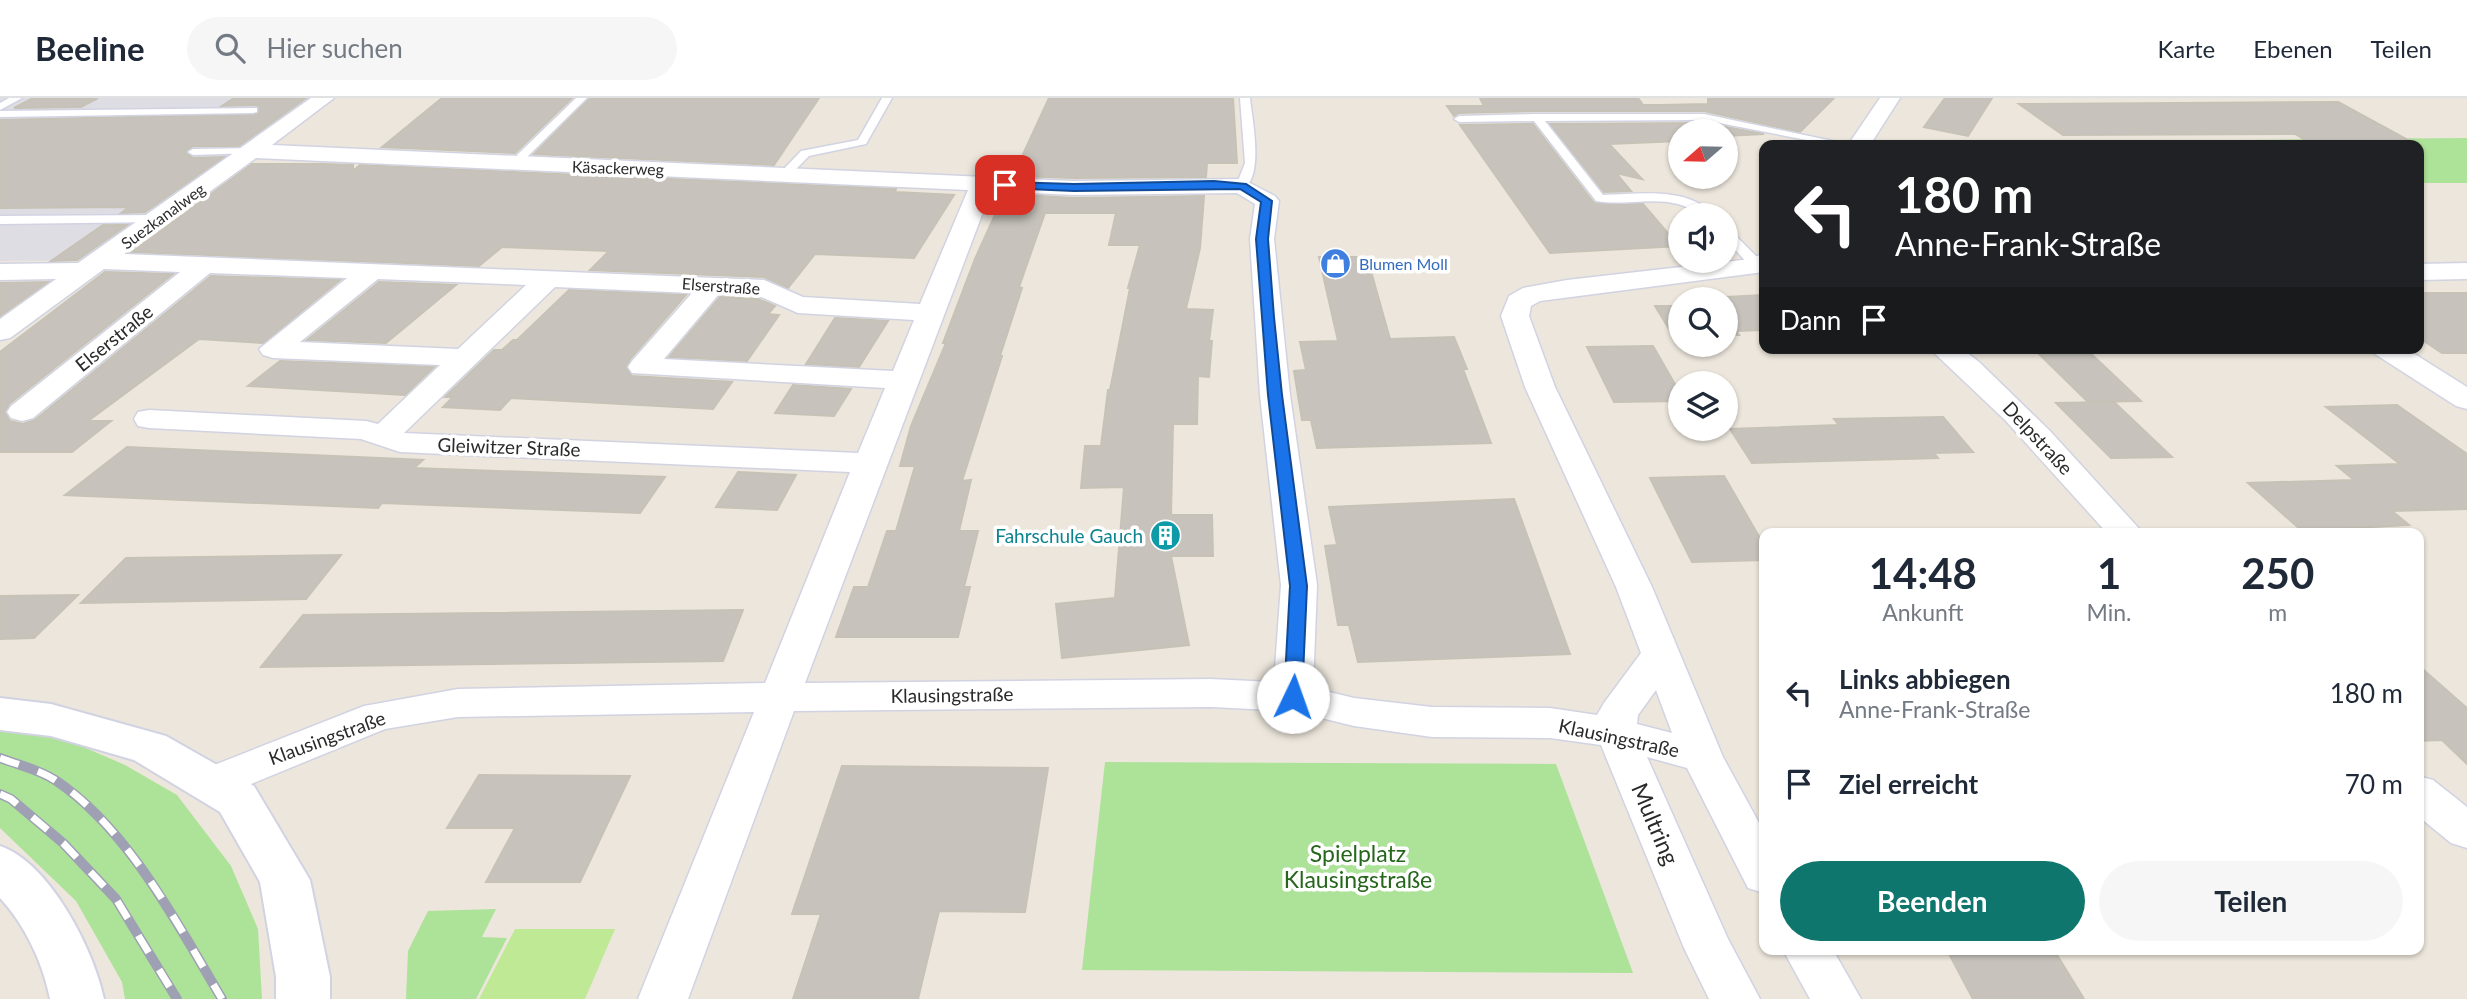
<!DOCTYPE html>
<html lang="de">
<head>
<meta charset="utf-8">
<style>
  body { margin:0; font-family:Lato,sans-serif; background:#f6f6f7; color:#1f2937; height:100vh; display:flex; flex-direction:column; font-size:26px; white-space:nowrap }
  * { box-sizing:border-box; margin:0 }
  p { font-size:23px; color:#747a83 }
  .icon { flex:none; width:38px; height:38px; fill:none; stroke:currentColor; stroke-width:2; stroke-linecap:round; stroke-linejoin:round }
  .map { position:relative; flex:1; overflow:hidden }
  .side { position:absolute; left:1759px; top:430px; width:665px; height:427px; display:flex; flex-direction:column; background:#fff; border-radius:14px; box-shadow:0 2px 5px #0004 }
  .side>* { flex:none }
  .top-card { position:absolute; left:1759px; top:42px; width:665px; height:214px; border-radius:14px; box-shadow:0 2px 5px #0004; background:#202124; color:#fff; overflow:hidden }
  .needle { width:46px; rotate:250deg }
  .controls { position:absolute; left:1668px; top:21px; display:grid; gap:14px }
  .controls a { display:grid; place-items:center; width:70px; height:70px; border-radius:50%; background:#fff; box-shadow:0 2px 5px #0004; font-size:35px }
  .pin { position:absolute; display:grid; place-items:center; width:60px; height:60px; color:#fff; margin:-30px; border-radius:14px; box-shadow:0 4px 10px #0006 }
  .me { position:absolute; width:77px; margin:-38px; rotate:3deg; stroke-linejoin:round; filter:drop-shadow(0 0 5px #0008) }
  .turn { display:flex; align-items:center; gap:24px; height:147px; padding:0 21px; font-size:32px }
  .turn .icon { width:91px; height:91px; stroke-width:2.5 }
  .turn b { display:block; font-size:49px; line-height:60px }
  .then { display:flex; align-items:center; height:66px; padding:0 21px; background:#0003; gap:14px; font-size:26px }
  .eta { display:flex; justify-content:space-evenly; align-items:center; height:119px; text-align:center }
  .eta b { font-size:42px; font-weight:700; line-height:49px }
  .action { display:flex; gap:14px; margin-top:auto; padding:14px 21px }
  .action a { flex:1; height:80px; border-radius:42px; background:#0f766e; color:#fff; font-size:28px; font-weight:700; line-height:80px; text-align:center }
  .action a+a { background:#f6f6f7; color:#1f2937 }
  ul { padding:0; list-style:none }
  li { display:flex; align-items:center; gap:21px; height:91px; padding:0 21px }
  li div { flex:1 }
  li b { display:block; font-size:26px }
  li em { font-style:normal }
  header { display:flex; align-items:center; gap:42px; box-sizing:border-box; height:98px; padding:0 35px; background:#fff; border-bottom:2px solid #e0e1e3 }
  header strong { font-size:33px }
  nav { display:flex; gap:38px; margin-inline-start:auto; font-size:24px }
  .search { width:490px; height:63px; background:#f6f6f7; display:flex; align-items:center; gap:18px; box-sizing:border-box; padding:0 24px; border-radius:38px; color:#747a83; font-size:26px }
  .map>svg:first-child { display:block }
</style>
</head>
<body>
<header>
<strong>Beeline</strong>
<div class="search"><svg class="icon" aria-label="search" viewBox="0 0 24 24"><circle cx="10" cy="10" r="6"/><path d="M15 15l6 6"/></svg>Hier suchen</div>
<nav><a>Karte</a><a>Ebenen</a><a>Teilen</a></nav>
</header>
<div class="map">
<svg width="2467" height="901" viewBox="0 0 2467 901">
  <rect width="100%" height="100%" fill="#ece6dc"/>
  <polygon fill="#dfdde4" points="0,0 311,0 90,162 0,163"/>
  <g fill="#ade299">
    <polygon points="2467,40 2467,85 2419,85 2418,47 1908,47 1910,45"/>
    <polygon points="0,625 42,631 125,667 177,697 231,768 258,831 262,901 125,901 122,884 76,803 0,730"/>
    <polygon points="1105,664 1556,666 1633,875 1082,872"/>
    <polygon points="496,811 482,839 507,840 476,901 406,901 408,853 428,813"/>
  </g>
  <polygon fill="#bfe995" points="515,831 615,831 585,901 479,901"/>
  <g fill="#c7c3bc" stroke="#c7c2b6" stroke-width="2">
    <polygon points="33,0 98,0 81,9 14,10"/>
    <polygon points="234,0 306,0 239,48 193,48 187,52 186,55 193,60 224,59 145,114 121,115 129,109 0,110 0,22 259,16 257,7 222,8"/>
    <polygon points="442,0 572,0 515,55 382,49"/>
    <polygon points="590,0 819,0 774,67 534,56"/>
    <polygon points="1049,0 1233,0 1237,65 1207,65 1206,79 1074,80 1013,78"/>
    <polygon points="1480,0 1638,0 1643,7 1661,7 1708,6 1708,0 1834,0 1800,34 1704,13 1536,13 1459,15 1454,18 1447,8 1484,8"/>
    <polygon points="1945,0 1992,0 1968,38 1924,29"/>
    <polygon points="2338,4 2417,47 2314,47 2295,36 2063,37 2019,6"/>
    <polygon points="1704,25 1764,36 1726,38 1726,33 1680,33 1680,43 1609,46 1642,81 1616,75 1631,93 1604,94 1550,26"/>
    <polygon points="1533,26 1594,105 1643,106 1679,148 1550,155 1460,27"/>
    <polygon points="252,66 323,66 353,67 353,73 360,67 896,91 895,94 954,97 914,160 815,156 788,190 764,179 590,172 609,153 502,149 479,168 132,154"/>
    <polygon points="1008,96 1074,100 1204,98 1200,150 1186,211 1213,212 1209,243 1212,243 1209,279 1198,278 1197,326 1173,326 1171,417 1212,417 1213,458 1171,458 1189,547 1062,560 1056,506 1115,500 1124,389 1081,390 1085,348 1101,348 1108,292 1110,292 1130,190 1128,190 1140,147 1109,147 1116,115 1045,115 1019,189 1022,190 1000,258 1002,258 962,383 971,382 959,433 978,433 964,489 970,489 958,539 836,539 854,489 868,489 887,433 896,433 915,368 900,368 911,328 946,245 943,245 975,161 1003,99 1008,100"/>
    <polygon points="103,127 127,127 77,162 51,163"/>
    <polygon points="1319,159 1367,159 1390,241 1454,239 1467,271 1463,271 1491,345 1317,350 1311,322 1302,322 1294,273 1306,272 1300,244 1338,243"/>
    <polygon points="105,174 173,176 9,306 5,315 10,323 23,326 35,322 211,178 340,182 263,245 199,241 88,323 111,323 72,354 0,354 0,254"/>
    <polygon points="48,184 0,218 0,185"/>
    <polygon points="379,184 456,187 386,245 307,242"/>
    <polygon points="569,192 686,197 630,261 626,270 632,278 732,284 713,311 511,300 500,312 443,309 453,299 445,299 494,252 502,252 513,242 517,242"/>
    <polygon points="2418,195 2467,195 2467,255 2442,255 2418,239"/>
    <polygon points="1764,197 1764,232 1736,233 1739,237 1726,237 1726,199"/>
    <polygon points="720,199 758,201 775,208 768,216 779,217 747,263 669,259"/>
    <polygon points="1655,208 1680,208 1680,239 1674,239"/>
    <polygon points="835,220 888,223 859,269 806,266"/>
    <polygon points="1653,248 1680,295 1680,303 1614,304 1587,249"/>
    <polygon points="2033,250 2085,250 2141,303 2088,304"/>
    <polygon points="280,263 434,269 405,297 248,288"/>
    <polygon points="793,287 851,291 834,318 775,315"/>
    <polygon points="2114,304 2172,359 2111,360 2056,305"/>
    <polygon points="2397,307 2467,356 2467,411 2392,413 2409,427 2302,433 2248,385 2354,382 2337,368 2400,366 2326,309"/>
    <polygon points="1943,319 1973,354 1934,355 1938,360 1752,365 1730,331 1839,327 1834,321"/>
    <polygon points="127,349 423,362 414,370 665,379 640,415 382,405 378,410 65,397"/>
    <polygon points="738,374 796,377 777,412 716,409"/>
    <polygon points="1724,378 1764,447 1764,462 1692,464 1650,380"/>
    <polygon points="1514,401 1570,556 1358,564 1349,527 1338,527 1325,448 1337,447 1329,409"/>
    <polygon points="341,457 306,501 81,505 126,460"/>
    <polygon points="78,497 34,540 0,541 0,498"/>
    <polygon points="743,512 723,563 261,569 303,517"/>
    <polygon points="2418,567 2467,610 2467,666 2442,642 2418,643"/>
    <polygon points="842,668 1048,670 1025,814 939,813 918,901 793,901 821,816 792,816"/>
    <polygon points="479,677 630,678 580,784 486,784 515,730 447,730"/>
    <polygon points="1947,852 2054,852 2084,901 1973,901"/>
  </g>
  <g fill="none" stroke-linecap="round" stroke-linejoin="round">
    <defs>
      <g id="lane">
        <polygon points="9,0 22,0 0,12 0,5"/>
        <polygon points="576,0 587,0 525,61 517,61 517,57"/>
        <polygon points="882,0 892,0 866,46 809,58 788,79 780,79 780,75 801,53 858,42"/>
        <path d="M1240,0H1250C1252,21 1265,81 1242,91L1236,88L1245,65Z"/>
        <polygon points="257,10 257,14 253,15 0,19 0,13"/>
        <path d="M1536,16H1704L1852,47H1832L1704,22L1545,23L1603,97C1639,96 1687,88 1714,117C1700,118 1692,110 1678,106C1651,99 1623,108 1596,103L1534,23L1459,24L1454,21L1459,18Z"/>
        <polygon points="254,50 259,53 258,55 193,57 188,54 193,51"/>
        <polygon points="159,117 165,121 163,124 0,126 0,118"/>
        <polygon points="1726,131 1730,132 1763,165 1763,171 1753,171 1726,142"/>
      </g>
      <g id="street">
        <path d="M311,0H334L272,47L1074,83L1242,81L1275,98L1279,103L1274,141L1290,297L1317,487L1313,590L1354,600L1432,609L1550,610L1597,617L1604,605L1641,555L1616,489L1525,289L1501,218L1509,198L1523,190L1567,182L1751,161L1764,155V174L1540,203L1531,208L1529,218L1555,289L1652,489L1723,659L1764,734V795L1748,790L1687,670L1647,659L1728,841L1760,901H1709L1684,850L1601,647L1550,640L1432,639L1354,628L1293,613L1211,609L794,613L688,901H638L754,614L458,619L385,631L224,697L209,702L194,697L188,686L194,675L364,608L458,591L765,585L850,374L400,354L361,341L149,330L138,328L134,321L138,314L149,312L366,323L378,326L440,267L273,260L263,257L259,251L347,180L210,175L33,320L22,323L11,320L7,314L11,308L180,174L104,171L10,240L0,242V221L56,181L0,182V166L78,165ZM256,60L968,92L920,206L803,199L764,182L124,156ZM991,93L1074,97L1237,95L1255,106L1250,141L1260,297L1281,487L1274,584L1211,581L805,585ZM378,181L526,187L458,251L300,244ZM555,189L692,195L632,263L628,269L632,275L885,290L858,355L404,335ZM719,196L759,198L798,215L914,222L893,273L664,261ZM1656,592L1672,635L1637,626L1638,617Z"/>
        <polygon points="1880,0 1900,0 1870,47 1848,47"/>
        <polygon points="2467,165 2467,181 2418,182 2418,166"/>
        <polygon points="1929,250 1961,250 1979,264 2050,333 2144,436 2108,436 2005,322"/>
        <polygon points="2371,250 2405,250 2467,289 2467,311 2456,308 2375,256"/>
        <polygon points="2418,678 2433,682 2467,709 2467,750 2451,745 2418,718"/>
        <polygon points="1783,852 1833,852 1861,901 1810,901"/>
      </g>
      <g id="secondary">
        <polygon points="0,600 51,606 166,638 254,688 310,782 330,879 330,901 276,901 276,879 260,784 220,714 134,662 51,638 0,632"/>
        <path d="M0,748C50,765 94,852 104,901H50C43,865 25,827 0,800Z"/>
      </g>
    </defs>
    <use href="#lane" stroke="#d1d3e2" stroke-width="3"/>
    <use href="#street" stroke="#d1d3e2" stroke-width="3"/>
    <use href="#secondary" stroke="#d1d3e2" stroke-width="4"/>
    <use href="#lane" fill="#fff" fill-rule="evenodd"/>
    <use href="#street" fill="#fff" fill-rule="evenodd"/>
    <use href="#secondary" fill="#fff" fill-rule="evenodd"/>
    <defs>
      <g id="rail">
        <path d="M0,660C18,667 38,671 55,682C128,730 178,827 222,901"/>
        <polyline points="0,696 11,701 63,745 116,801 177,901"/>
      </g>
    </defs>
    <use href="#rail" stroke="#9fa0b4" stroke-width="10"/>
    <use href="#rail" stroke="#fff" stroke-width="7" stroke-dasharray="20" stroke-linecap="butt"/>
  </g>
  <polygon fill="#1a73e8" stroke="#114b97" stroke-width="2" points="1214,83 1246,86 1272,103 1268,141 1274,219 1282,297 1307,488 1302,599 1299,603 1287,603 1284,599 1290,488 1268,297 1256,141 1261,104 1240,91 1074,93 1005,90 1000,87 1005,84 1074,86"/>
  <defs>
    <symbol id="shop-disc" viewBox="-11 -11 22 22"><circle r="9.5" fill="#3f7fe0" stroke="#fff"/><path d="M-5-2.5h2.3a2.7 3.5 0 0 1 5.4 0H5L5.5 6h-11ZM-1.5-2.5h3a1.5 2.3 0 0 0-3 0Z" fill="#fff"/></symbol>
    <symbol id="building-disc" viewBox="-11 -11 22 22"><circle r="9.5" fill="#0f9aa8" stroke="#fff"/><path d="M-4-6H4V6H1V3H-1V6H-4ZM-2.5-4.3h1.7v1.8h-1.7ZM.8-4.3h1.7v1.8H.8ZM-2.5-1h1.7V.8h-1.7ZM.8-1h1.7V.8H.8Z" fill="#fff"/></symbol>
  </defs>
  <g fill-rule="evenodd">
    <use href="#shop-disc" x="1318" y="148" width="35" height="35"/>
    <use href="#building-disc" x="1148" y="420" width="35" height="35"/>
  </g>
  <g text-anchor="middle" stroke-width="7" stroke-linejoin="round" paint-order="stroke">
    <g font-size="16" fill="#2a2a2a" stroke="#fff">
      <text transform="translate(618 70) rotate(2)" y="6">Käsackerweg</text>
      <text transform="translate(163 118) rotate(-36)" y="6">Suezkanalweg</text>
      <text transform="translate(721 188) rotate(4)" y="6">Elserstraße</text>
    </g>
    <g font-size="16" fill="#366cbe" stroke="#fff" text-anchor="start">
      <text x="1359" y="172">Blumen Moll</text>
    </g>
    <g font-size="19" fill="#2a2a2a" stroke="#fff">
      <text transform="translate(114 240) rotate(-39)" y="7">Elserstraße</text>
      <text transform="translate(2038 340) rotate(47)" y="7">Delpstraße</text>
      <text transform="translate(509 349) rotate(2)" y="7">Gleiwitzer Straße</text>
      <text transform="translate(952 597) rotate(-1)" y="7">Klausingstraße</text>
      <text transform="translate(327 640) rotate(-20)" y="7">Klausingstraße</text>
      <text transform="translate(1619 640) rotate(12)" y="7">Klausingstraße</text>
    </g>
    <g font-size="19" fill="#0d838f" stroke="#fff" text-anchor="end">
      <text x="1143" y="445">Fahrschule Gauch</text>
    </g>
    <g font-size="23" fill="#2a2a2a" stroke="#fff">
      <text transform="translate(1655 726) rotate(67)" y="8">Multring</text>
    </g>
    <g font-size="23" fill="#25661b" stroke="#fff">
      <text x="1358" y="764">Spielplatz<tspan x="1358" dy="26">Klausingstraße</tspan></text>
    </g>
  </g>
</svg>
<div class="controls">
<a><svg class="needle" viewBox="-14 -14 28 28"><path d="M0-13l5 13h-10z" fill="#e53935"/><path d="M0 13l5-13h-10z" fill="#747a83"/></svg></a>
<a><svg class="icon" aria-label="sound" viewBox="0 0 24 24"><path d="M4 9h4l5-4v14l-5-4H4zM17 9q2 3 0 6"/></svg></a>
<a><svg class="icon" aria-label="search" viewBox="0 0 24 24"><circle cx="10" cy="10" r="6"/><path d="M15 15l6 6"/></svg></a>
<a><svg class="icon" aria-label="layers" viewBox="0 0 24 24"><path d="M12 4l9 5-9 5-9-5zM3 14l9 5 9-5"/></svg></a>
</div>
<div class="pin" style="left:1005px;top:87px;background:#d93025"><svg class="icon" aria-label="arrive" viewBox="0 0 24 24"><path d="M6 21V4h12l-3 4 3 4H6"/></svg></div>
<svg class="me" style="left:1293px;top:599px" viewBox="-20 -20 40 40"><circle r="19" fill="#fff"/><path d="M0-13L10 11 0 6-10 11z" fill="#1a73e8"/></svg>
<div class="top-card">
<div class="turn"><svg class="icon" aria-label="left" viewBox="0 0 24 24"><path d="M17 20v-9H6M10 6l-5 5 5 5"/></svg><div><b>180 m</b>Anne-Frank-Straße</div></div>
<div class="then">Dann<svg class="icon" aria-label="arrive" viewBox="0 0 24 24"><path d="M6 21V4h12l-3 4 3 4H6"/></svg></div>
</div>
<section class="side">
<div class="eta">
<div><b>14:48</b><p>Ankunft</p></div>
<div><b>1</b><p>Min.</p></div>
<div><b>250</b><p>m</p></div>
</div>
<ul>
<li><svg class="icon" aria-label="left" viewBox="0 0 24 24"><path d="M17 20v-9H6M10 6l-5 5 5 5"/></svg><div><b>Links abbiegen</b><p>Anne-Frank-Straße</p></div><em>180 m</em></li>
<li><svg class="icon" aria-label="arrive" viewBox="0 0 24 24"><path d="M6 21V4h12l-3 4 3 4H6"/></svg><div><b>Ziel erreicht</b></div><em>70 m</em></li>
</ul>
<div class="action"><a>Beenden</a><a>Teilen</a></div>
</section>
</div>
</body>
</html>
